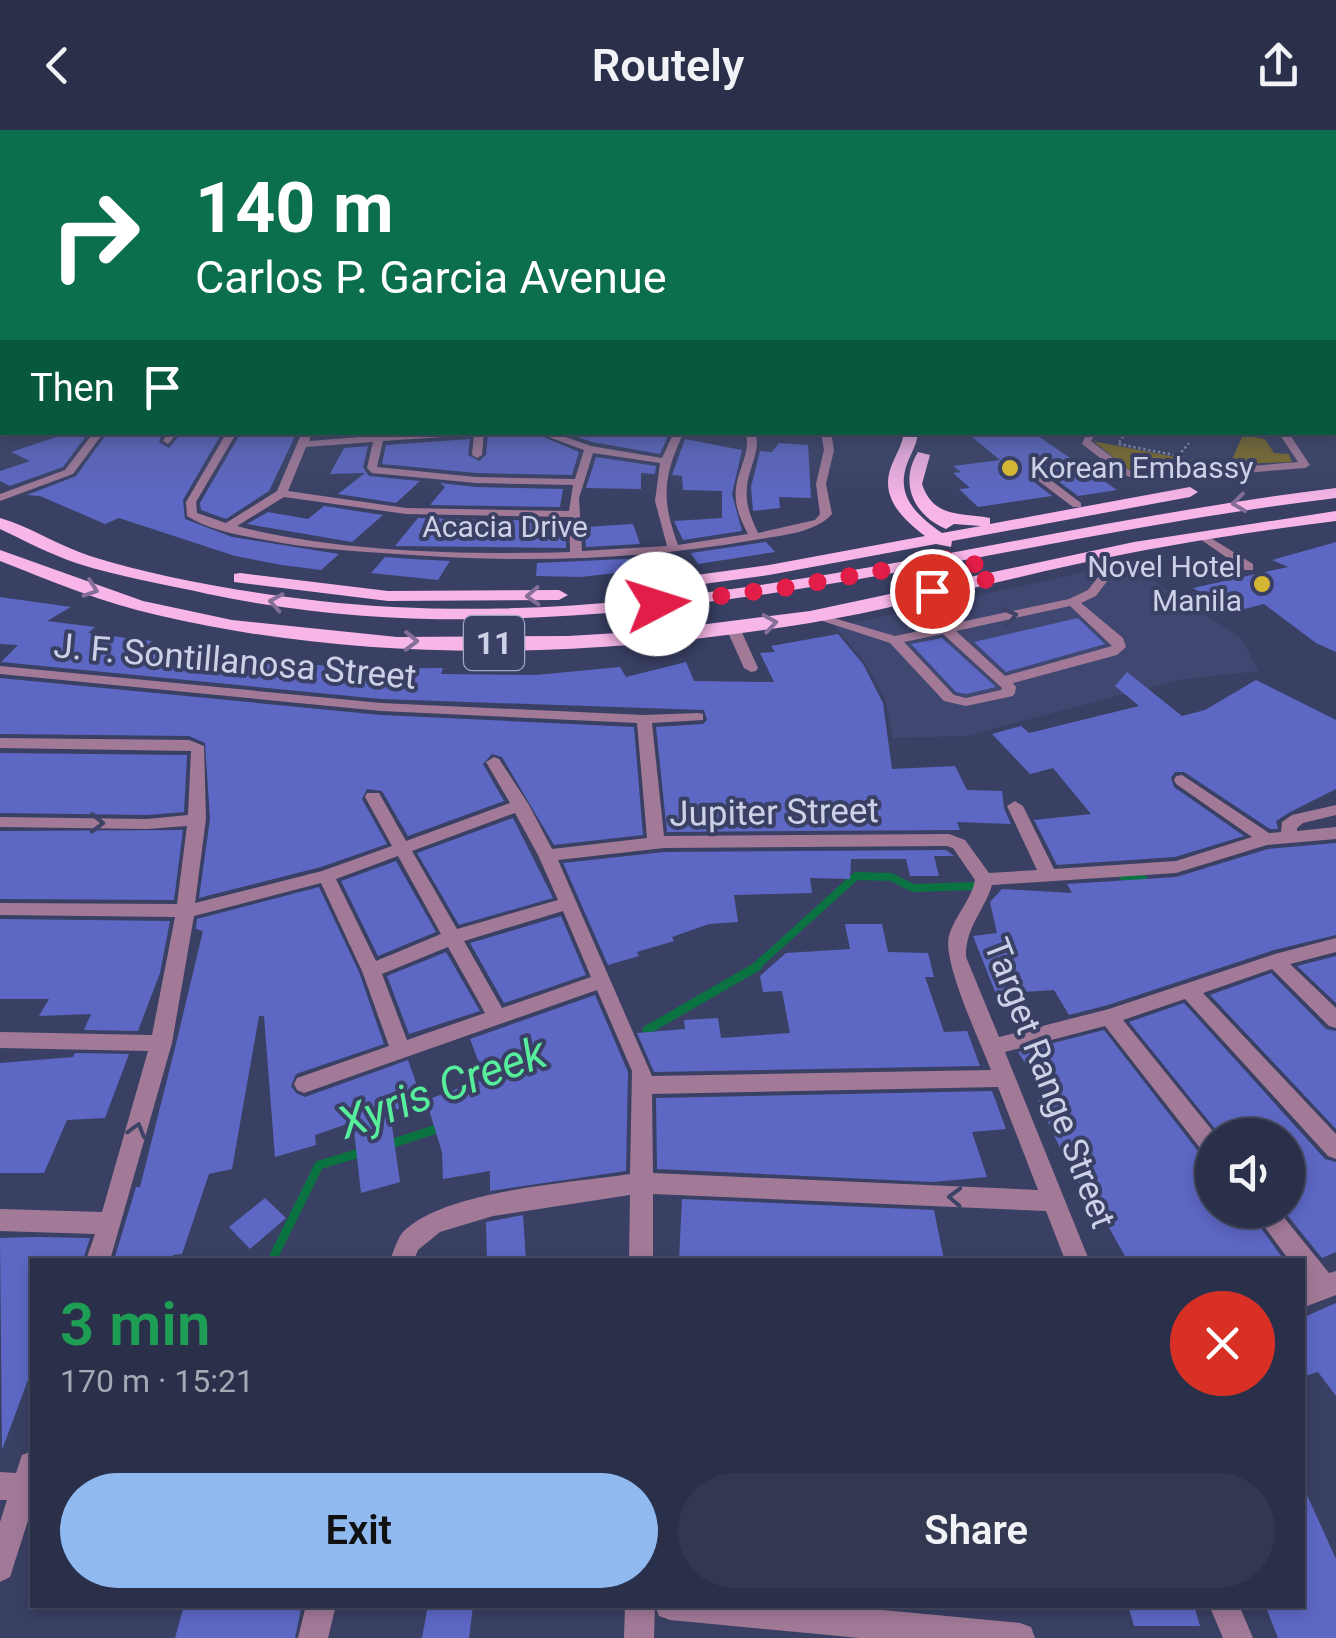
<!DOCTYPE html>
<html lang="en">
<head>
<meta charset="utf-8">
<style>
  body { margin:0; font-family:Roboto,sans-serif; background:#333851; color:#f1f3f6; height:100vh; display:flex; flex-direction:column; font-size:38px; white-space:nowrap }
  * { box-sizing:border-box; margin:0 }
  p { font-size:32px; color:#a6a9b5 }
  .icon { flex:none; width:55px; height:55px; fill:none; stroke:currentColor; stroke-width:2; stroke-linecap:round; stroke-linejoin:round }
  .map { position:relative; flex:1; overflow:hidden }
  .sheet { position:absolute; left:30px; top:1128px; width:1275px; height:350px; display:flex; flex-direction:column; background:#2b304a; border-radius:0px; box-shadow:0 5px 15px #0003,0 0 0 2px #474b62 }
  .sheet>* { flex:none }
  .top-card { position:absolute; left:0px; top:0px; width:1338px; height:305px; box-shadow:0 5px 15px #0003,0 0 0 2px #474b62; background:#0b6e4f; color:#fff; overflow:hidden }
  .tools { position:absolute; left:1195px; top:988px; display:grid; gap:20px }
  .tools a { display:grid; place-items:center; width:110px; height:110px; border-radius:50%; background:#2b304a; box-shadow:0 5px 15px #0003,0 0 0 2px #474b62; font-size:50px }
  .pin { position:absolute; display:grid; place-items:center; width:85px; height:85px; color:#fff; margin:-42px; border:5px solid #fff; border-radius:50%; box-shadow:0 2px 10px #0007 }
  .me { position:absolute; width:110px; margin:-55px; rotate:85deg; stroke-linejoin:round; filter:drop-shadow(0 0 8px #0008) }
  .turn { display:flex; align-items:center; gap:35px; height:210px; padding:0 30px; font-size:45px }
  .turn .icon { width:130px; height:130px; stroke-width:2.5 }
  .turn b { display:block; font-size:70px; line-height:85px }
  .then { display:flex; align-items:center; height:95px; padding:0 30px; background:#0003; gap:20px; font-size:38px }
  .round { display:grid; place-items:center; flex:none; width:105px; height:105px; border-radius:52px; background:#333851 }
  .summary { display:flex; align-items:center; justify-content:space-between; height:170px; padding:0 30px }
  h1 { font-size:60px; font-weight:600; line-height:75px; color:#1e9e55 }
  .primary-button { display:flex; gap:20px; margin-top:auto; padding:20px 30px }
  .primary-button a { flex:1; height:115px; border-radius:60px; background:#90b9f0; color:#111; font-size:40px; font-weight:600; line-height:115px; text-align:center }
  .primary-button a+a { background:#333851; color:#f1f3f6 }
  header { display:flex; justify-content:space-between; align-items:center; height:130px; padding:0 30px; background:#2b304a; font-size:45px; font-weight:600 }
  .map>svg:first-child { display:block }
</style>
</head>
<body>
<header><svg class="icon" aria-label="back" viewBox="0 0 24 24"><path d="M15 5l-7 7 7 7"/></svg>Routely<svg class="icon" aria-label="share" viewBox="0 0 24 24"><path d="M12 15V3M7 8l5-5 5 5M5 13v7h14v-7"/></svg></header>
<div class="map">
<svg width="1336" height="1508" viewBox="0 0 1336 1508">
  <rect width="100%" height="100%" fill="#394063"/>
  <polygon fill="#404771" points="1126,433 1240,507 1259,541 1179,550 966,606 893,608 885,568 865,533 835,497"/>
  <g fill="#7d6c26">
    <polygon points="1243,305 1265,309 1274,323 1289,324 1292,332 1230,334"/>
    <polygon points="1093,311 1221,336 1142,345 1128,339"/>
  </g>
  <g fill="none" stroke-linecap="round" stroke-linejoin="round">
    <g stroke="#0b7242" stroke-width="8">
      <polyline points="1123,746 1140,746 1149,756"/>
      <polyline points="754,838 856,746 891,747 913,758 975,756"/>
    </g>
    <g stroke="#0b7242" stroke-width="9">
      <polyline points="647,900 758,836"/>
      <polyline points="384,1016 443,997"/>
      <polyline points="272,1130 319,1035 366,1021"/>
    </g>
  </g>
  <g fill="#5d68c5">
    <polygon points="71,302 89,302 63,337 10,356 0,351 0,341 30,331 11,322"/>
    <polygon points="108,302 163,302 159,312 169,318 182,302 192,302 188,307 220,306 183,370 185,389 232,407 339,424 321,440 282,435 235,426 119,388 105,394 40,366 27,365 76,346"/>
    <polygon points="249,302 297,302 269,361 226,389 201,380 200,373 239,306"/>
    <polygon points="488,302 532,302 579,322 572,345 476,343 382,334 386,315 470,309 468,325 479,331 486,325"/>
    <polygon points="564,302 644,302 668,306 660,324 592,312"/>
    <polygon points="966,302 1032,302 1117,360 1078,366 1042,339 1032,338 1030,349 1052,366 978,377 959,359 970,358 953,343 961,342 953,336 1000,330"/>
    <polygon points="685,309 742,320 732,364 742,401 683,410 674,391 722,388 722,361 683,360 682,346 672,345"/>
    <polygon points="779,313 808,315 811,368 779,367 780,378 753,381 751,357 760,321 772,322"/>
    <polygon points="368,316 363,337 369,346 420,351 396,373 338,364 365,343 330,344 344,318"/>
    <polygon points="596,327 656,336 655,344 641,343 641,359 586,358"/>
    <polygon points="440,353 476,357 563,359 560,377 430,375 445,357"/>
    <polygon points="324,376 383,385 352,412 247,394 268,382 308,389"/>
    <polygon points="418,388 557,391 556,399 566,398 566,418 395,416"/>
    <polygon points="633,394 640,414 586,417 584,397"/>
    <polygon points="766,412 775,422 698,434 691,423"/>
    <polygon points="1336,412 1336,522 1316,513 1264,474 1232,482 1193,458 1288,437 1272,430"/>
    <polygon points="385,427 412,429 450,431 438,450 371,443"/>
    <polygon points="646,428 650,439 581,447 536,446 537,433"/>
    <polygon points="0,467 71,477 47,491 95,497 88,503 152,511 142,520 164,522 154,533 203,536 209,530 230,534 232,529 271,530 356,539 443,538 441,544 536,545 620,537 626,547 686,532 694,551 774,552 760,523 775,522 771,516 838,504 863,534 883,573 892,639 955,636 967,660 1002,661 1004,678 1011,694 957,692 960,700 667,702 656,597 703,594 707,590 704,580 381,569 1,532 18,515 0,514"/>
    <polygon points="1078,488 1105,514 1006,542 974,512"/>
    <polygon points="942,508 996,557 966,564 956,562 911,514"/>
    <polygon points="1127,542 1182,586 1205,580 1256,550 1336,590 1336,659 1290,682 1276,691 1278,699 1270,699 1184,642 1175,642 1171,648 1174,657 1244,706 1175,727 1057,735 1034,690 1091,684 1053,638 1030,644 992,604 1021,596 1029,603 1139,576 1115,556"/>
    <polygon points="0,548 381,585 634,597 643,705 554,715 502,627 492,624 483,634 504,671 408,706 382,661 367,659 362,669 387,714 321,737 199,768 210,689 205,613 189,606 0,604"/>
    <polygon points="0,623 187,625 184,682 147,685 0,683"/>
    <polygon points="513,688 553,768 459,795 417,723"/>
    <polygon points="183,700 174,770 0,769 0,701"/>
    <polygon points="1336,713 1336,805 1274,820 1108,875 1069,885 1054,860 996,864 973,806 997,803 990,772 1002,759 1072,763 1067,754 1176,747 1268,719"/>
    <polygon points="946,720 954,726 934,726 939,746 910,746 906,729 851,729 850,749 810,748 812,763 734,765 738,792 709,794 672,807 674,811 637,822 639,826 608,835 563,733 664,722"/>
    <polygon points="396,731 436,802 378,826 341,751"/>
    <polygon points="319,757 359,842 384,914 296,944 291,956 296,963 305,967 408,930 422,970 390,982 400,1052 361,1063 353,992 315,1005 316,1015 275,1027 264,886 259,886 232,1039 209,1044 182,1124 173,1125 172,1130 114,1130 136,1057 140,1057 176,914 203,801 196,799 197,789"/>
    <polygon points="561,786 586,845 504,873 470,813"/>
    <polygon points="0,789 170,791 160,843 138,901 84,900 91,884 39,886 49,869 0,869"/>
    <polygon points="845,794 882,794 888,822 928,823 934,847 925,847 944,902 967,901 980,936 654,942 637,903 685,899 684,890 718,888 721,908 790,903 782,861 763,862 760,846 786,823 850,819"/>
    <polygon points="446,822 480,881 409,904 387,846"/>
    <polygon points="1336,826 1336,873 1297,836"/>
    <polygon points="1271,843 1326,899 1336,901 1336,999 1210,865"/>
    <polygon points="595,865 628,942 626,1041 490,1061 490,1041 443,1049 442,1022 426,970 485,949 470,909"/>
    <polygon points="1184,873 1325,1029 1336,1032 1336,1122 1322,1128 1283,1080 1288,1080 1288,1005 1220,1005 1129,892"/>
    <polygon points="1104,900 1201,1025 1212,1029 1212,1080 1248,1080 1284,1130 1127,1130 1091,1065 1085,1066 1060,1018 1038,970 1048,969 1018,922"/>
    <polygon points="75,923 129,924 105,988 67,990 44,1043 0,1043 0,933 73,927"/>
    <polygon points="992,961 1006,999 972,1002 987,1047 933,1052 657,1039 656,968"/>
    <polygon points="265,1068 286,1088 250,1119 229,1097"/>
    <polygon points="682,1069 934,1080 944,1130 679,1130"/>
    <polygon points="523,1085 526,1130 487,1130 486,1092"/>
    <polygon points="36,1107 90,1108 83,1130 32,1130 32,1239 2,1320 0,1108"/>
    <polygon points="1336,1173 1336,1266 1318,1242 1302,1247 1302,1188"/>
    <polygon points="1302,1354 1336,1429 1336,1508 1278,1508 1265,1475 1302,1475"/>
    <polygon points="184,1475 228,1475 227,1479 301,1479 295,1508 175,1508"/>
    <polygon points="428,1475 473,1476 469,1508 422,1508"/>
    <polygon points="1128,1475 1194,1475 1200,1496 1134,1496"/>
  </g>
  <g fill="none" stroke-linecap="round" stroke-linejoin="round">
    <g stroke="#898fab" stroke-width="2.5" stroke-dasharray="2.5 2.5" stroke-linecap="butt">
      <polyline points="1126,302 1118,314 1184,327"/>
      <polyline points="1178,326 1189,313"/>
    </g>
    <g fill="#a27a98" fill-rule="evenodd">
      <rect x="1335" y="162" width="1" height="4"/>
      <rect x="1335" y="191" width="1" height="4"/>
      <rect x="0" y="201" width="2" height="4"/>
      <polygon points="0,218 2,219 2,224 0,224"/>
      <rect x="1335" y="222" width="1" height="6"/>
      <polygon points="2,283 2,290 0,291 0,284"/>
      <polygon points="94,302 104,302 73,344 0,371 0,364 65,340"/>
      <polygon points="168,302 178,302 168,314 163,311"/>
      <path d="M227,302H237L196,372L197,383L226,393L277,361L302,302H312L309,311L424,302H484L482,325L477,328L472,325L474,305L383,311L377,337L476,347L575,349L584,320L535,302H551L591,316L662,328L674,302H684C663,346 661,369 678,415L748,404C740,389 734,375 736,358C738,339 752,320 745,302H755C762,320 748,338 747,357C745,374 751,388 758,403L815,390L820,384L816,354L824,320L821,302H831L834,320L826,354L832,384C816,403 778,406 754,410C641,430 526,433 412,425C368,422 325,420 282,413C252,407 213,403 187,386L186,372ZM373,312L367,338L372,343L476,353L573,355L569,381L406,378L288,361L306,317ZM593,323L660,333L655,371L667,416L582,421L579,368ZM284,367L406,384L569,387L570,422C467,425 336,422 237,396Z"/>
      <polygon points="1087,302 1097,302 1091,311 1129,340 1143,345 1298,332 1278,302 1288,302 1310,335 1305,338 1142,351 1121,344 1082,314"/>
      <polygon points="1032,342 1040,342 1081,373 1081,377 1073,377 1032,346"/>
      <polygon points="1201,402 1253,434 1253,440 1245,440 1197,407 1195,405"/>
      <path d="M1101,419L1107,423L1111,446L1096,466L1081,473L1123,508L1126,517L1117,525L1013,553L1016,557L1015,563L1013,566L966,576L944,571L890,513L807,486L813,482L895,506L1069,469L1088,460L1099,446L1095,423ZM1070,476L1112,516L1005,546L956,501ZM943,504L1002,558L1001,560L966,568L954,565L904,512Z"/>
      <polygon points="733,494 740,498 758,538 756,541 751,542 744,538 726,498"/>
      <path d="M0,536L381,573L644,585L698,583L703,584V590L652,593L664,706L949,704L965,710L989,743L1037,740L1007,676L1015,671L1023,676L1054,739L1176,731L1252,707L1176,654L1174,650L1176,646L1182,645L1269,703L1281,702L1282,692L1292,685L1336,675V685L1303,693L1297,698V701L1336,697V709L1267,715L1176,743L992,755C984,781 965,798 966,827L999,907L1109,879L1275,824L1336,808V822L1290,834L1336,878V898L1329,896L1272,839L1203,863L1336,1004V1029L1328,1026L1185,869L1123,890L1216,1005H1212V1026L1204,1023L1105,896L1005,922L1089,1130H1065L1046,1081L653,1064V1130H629L630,1065L493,1086L440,1102L418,1120L414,1130H390C394,1121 397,1109 403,1102C444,1060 572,1053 630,1044L632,941L597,860L304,963L297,960L294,954L297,948L389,916L362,841L321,753L194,786L172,913L110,1130H86L95,1104L0,1101V1079L102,1082L148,921L0,918V902L152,905L175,787L0,785V773L177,774L187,696L147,699L0,697V687L147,689L188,685L191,621L0,618V608L189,610L204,616L206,689L195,773L322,741L392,716L365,667L367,663H379L406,711L510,673L486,632L494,627L499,629L529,675L552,719L647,708L637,593L381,581L0,544ZM515,683L538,725L558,770L457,799L412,721ZM947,716L953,718L975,750C971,771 955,785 949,806C942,832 980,911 991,940L652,946L558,730L664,718ZM398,726L441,804L376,831L336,749ZM563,781L591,847L502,878L464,811ZM448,817L485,883L407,910L382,844ZM998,957L1038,1060L653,1043L652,964Z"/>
      <polygon points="1252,1080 1278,1080 1329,1143 1336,1141 1336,1165 1302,1178 1302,1154 1306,1152 1302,1148 1302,1130 1289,1130"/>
      <polygon points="32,1321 32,1378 10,1447 0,1452 0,1392 7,1370 0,1370 0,1342 16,1343 22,1325"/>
      <polygon points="306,1475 336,1475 328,1508 298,1508"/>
      <polygon points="625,1475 655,1475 654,1508 624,1508"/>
      <polygon points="655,1475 830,1475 1020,1493 1031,1497 1035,1508 860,1508 670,1490 659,1486"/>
      <polygon points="1209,1475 1239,1475 1253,1508 1223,1508"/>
    </g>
    <g fill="#f7b6e7" fill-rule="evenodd">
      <path d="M904,302H918C917,315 911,323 907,334C895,367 918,386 942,403L981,396L954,394L946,399C913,385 899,352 918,322L930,325L922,354C934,389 960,382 990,388V394L1190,357L1198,362L1190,367L952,411L951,417L936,414L769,445L623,465L614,460L623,455L769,435L925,406C904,390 881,369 890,340C894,327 902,317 904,302Z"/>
      <path d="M1336,358V368C960,413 589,544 208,464C164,454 119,447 76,433C50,424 25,411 0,399V388C31,397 59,416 90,426C163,449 244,462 320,471C665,509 997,399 1336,358Z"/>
      <path d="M1336,381V391C1246,402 1157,416 1068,436C982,455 897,478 810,493C596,528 369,535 157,485C103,473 51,451 0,431V420L143,471L232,490L397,507L568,506L652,501L810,481L1134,412Z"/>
      <polygon points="240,443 388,461 559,460 568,465 559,470 388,471 234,452 234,444"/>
    </g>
  </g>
  <defs><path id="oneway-chevron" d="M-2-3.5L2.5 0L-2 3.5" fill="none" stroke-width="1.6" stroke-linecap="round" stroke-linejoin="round" transform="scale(2.5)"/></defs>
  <g stroke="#856f98">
    <use href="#oneway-chevron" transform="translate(1239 373) rotate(173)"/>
    <use href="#oneway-chevron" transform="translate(91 459) rotate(19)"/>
    <use href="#oneway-chevron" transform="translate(533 466) rotate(177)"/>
    <use href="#oneway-chevron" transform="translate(276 472) rotate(-170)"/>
    <use href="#oneway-chevron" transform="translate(770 493) rotate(-9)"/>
    <use href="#oneway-chevron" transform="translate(411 511) rotate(1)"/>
  </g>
  <g stroke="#3e4366">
    <use href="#oneway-chevron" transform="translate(1010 486) rotate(-13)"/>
    <use href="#oneway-chevron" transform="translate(97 693) rotate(1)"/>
    <use href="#oneway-chevron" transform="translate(137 1000) rotate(-74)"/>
    <use href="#oneway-chevron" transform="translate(955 1067) rotate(-178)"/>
  </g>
  <linearGradient id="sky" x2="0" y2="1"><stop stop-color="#1f2336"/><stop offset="0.43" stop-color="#4e597c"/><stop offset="1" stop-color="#4e597c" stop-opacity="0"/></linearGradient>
  <rect width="1336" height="372" fill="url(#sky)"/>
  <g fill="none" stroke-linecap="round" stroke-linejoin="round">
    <polyline stroke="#e11d48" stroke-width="18" stroke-dasharray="0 32.4" points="657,474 790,457 963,426 994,448 932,461"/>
  </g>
  <g fill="#d4b635" stroke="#394063" stroke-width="4">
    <circle cx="1010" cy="338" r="10"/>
    <circle cx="1262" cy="454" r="10"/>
  </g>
  <g text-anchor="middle" stroke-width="8" stroke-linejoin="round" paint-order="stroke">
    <g font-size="30" fill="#ccd1e7" stroke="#394063" text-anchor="start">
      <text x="1030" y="348">Korean Embassy</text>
      <text x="1242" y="447" text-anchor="end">Novel Hotel<tspan x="1242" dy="34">Manila</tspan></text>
    </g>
    <g font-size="30" fill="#ccd1e7" stroke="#394063">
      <text x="505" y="407">Acacia Drive</text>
    </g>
    <rect fill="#394063" stroke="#a0a6bf" stroke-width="2.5" x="464" y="486" width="60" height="54" rx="8"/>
    <g font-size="32" font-weight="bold" fill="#ccd1e7">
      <text x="494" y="524">11</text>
    </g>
    <g font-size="35" fill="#ccd1e7" stroke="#394063">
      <text transform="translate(235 531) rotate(5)" y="12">J. F. Sontillanosa Street</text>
      <text transform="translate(774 682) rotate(-1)" y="12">Jupiter Street</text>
      <text transform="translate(1050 953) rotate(69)" y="12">Target Range Street</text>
    </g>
    <g font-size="45" font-style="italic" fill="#56ee9b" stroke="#394063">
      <text transform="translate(442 957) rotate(-20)" y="16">Xyris Creek</text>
    </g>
  </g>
</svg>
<div class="tools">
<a><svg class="icon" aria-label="sound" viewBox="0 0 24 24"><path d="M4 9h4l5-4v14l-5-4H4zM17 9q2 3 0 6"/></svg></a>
</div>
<div class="pin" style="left:932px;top:461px;background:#d93025"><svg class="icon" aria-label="arrive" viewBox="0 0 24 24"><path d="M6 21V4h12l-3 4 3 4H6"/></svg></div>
<svg class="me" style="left:657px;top:474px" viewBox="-20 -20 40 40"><circle r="19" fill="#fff"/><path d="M0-13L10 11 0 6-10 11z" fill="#e11d48"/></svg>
<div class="top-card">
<div class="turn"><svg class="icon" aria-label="right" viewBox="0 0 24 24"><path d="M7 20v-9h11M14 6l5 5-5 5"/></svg><div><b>140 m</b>Carlos P. Garcia Avenue</div></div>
<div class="then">Then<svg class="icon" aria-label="arrive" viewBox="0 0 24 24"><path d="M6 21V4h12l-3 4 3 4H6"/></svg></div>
</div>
<section class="sheet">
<div class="summary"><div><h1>3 min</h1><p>170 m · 15:21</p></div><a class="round" style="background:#d93025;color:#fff"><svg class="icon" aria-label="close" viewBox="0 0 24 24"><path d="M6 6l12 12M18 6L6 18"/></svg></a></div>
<div class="primary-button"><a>Exit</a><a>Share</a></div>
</section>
</div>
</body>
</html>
